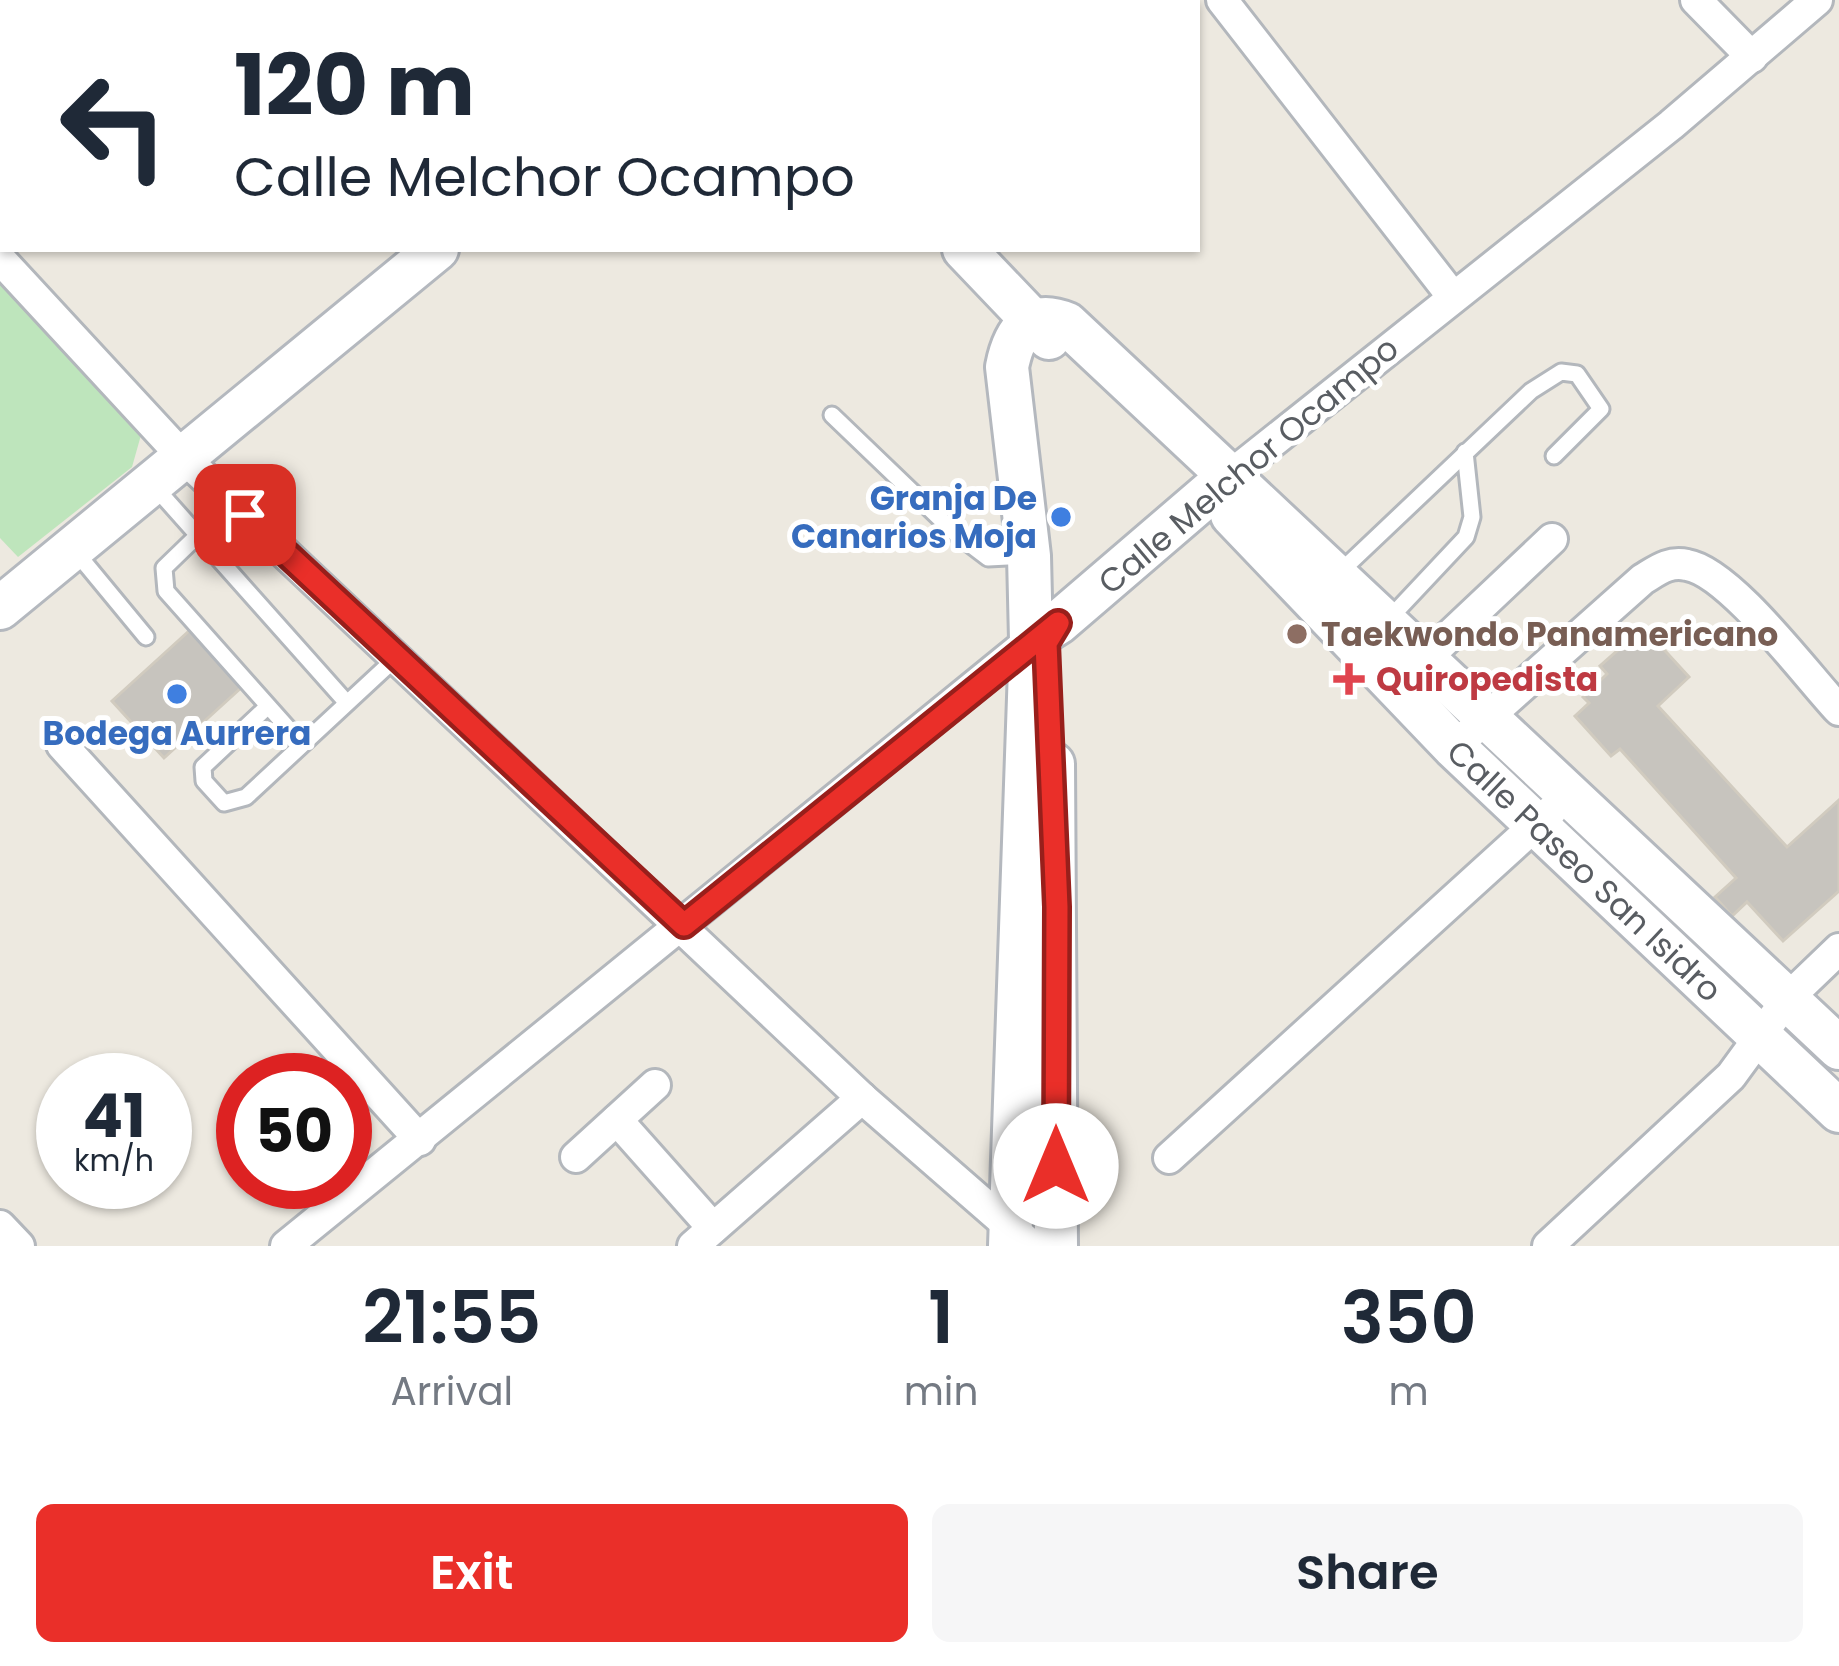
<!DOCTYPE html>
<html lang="en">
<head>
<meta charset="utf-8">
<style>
  body { margin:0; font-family:Poppins,sans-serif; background:#f6f6f7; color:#1f2937; height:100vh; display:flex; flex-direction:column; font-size:45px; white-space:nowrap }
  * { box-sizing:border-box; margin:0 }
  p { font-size:39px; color:#747a83 }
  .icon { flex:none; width:66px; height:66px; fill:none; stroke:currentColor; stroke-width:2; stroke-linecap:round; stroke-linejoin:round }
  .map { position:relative; height:1246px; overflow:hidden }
  .sheet { display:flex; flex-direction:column; background:#fff; flex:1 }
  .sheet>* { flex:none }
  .top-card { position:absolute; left:0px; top:0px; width:1200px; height:252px; box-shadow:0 3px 9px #0004; background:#fff; color:#1f2937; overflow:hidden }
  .speed { position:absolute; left:36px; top:1053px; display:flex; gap:24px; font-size:60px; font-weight:700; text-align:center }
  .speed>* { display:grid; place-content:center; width:156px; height:156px; border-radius:50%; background:#fff; box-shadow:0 3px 9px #0004; line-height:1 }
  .speed small { font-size:30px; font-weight:400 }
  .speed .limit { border:18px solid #d22; background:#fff; color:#111 }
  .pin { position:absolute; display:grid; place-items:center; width:102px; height:102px; color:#fff; margin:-51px; border-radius:24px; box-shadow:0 6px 18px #0006 }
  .me { position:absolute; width:132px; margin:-66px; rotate:0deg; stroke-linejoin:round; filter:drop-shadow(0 0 9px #0008) }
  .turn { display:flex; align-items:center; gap:42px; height:252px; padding:0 36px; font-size:54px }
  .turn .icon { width:156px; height:156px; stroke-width:2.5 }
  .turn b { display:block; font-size:84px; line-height:102px }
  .eta { display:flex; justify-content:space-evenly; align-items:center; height:204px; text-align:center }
  .eta b { font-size:72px; font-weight:600; line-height:84px }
  .primary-button { display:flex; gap:24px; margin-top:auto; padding:24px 36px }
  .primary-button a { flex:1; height:138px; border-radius:18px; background:#ea2f29; color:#fff; font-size:48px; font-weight:600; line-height:138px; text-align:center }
  .primary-button a+a { background:#f6f6f7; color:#1f2937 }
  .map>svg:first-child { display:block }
</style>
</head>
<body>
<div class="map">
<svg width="1839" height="1246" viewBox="0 0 1839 1246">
  <rect width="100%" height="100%" fill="#ede9e0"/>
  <polygon fill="#bee5bc" points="0,278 141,435 132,467 18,557 0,538"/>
  <g fill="#c7c4be" stroke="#d1cbbf" stroke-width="3">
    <polygon points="1620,623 1635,639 1646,630 1689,677 1658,706 1787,847 1839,800 1839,891 1783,941 1747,902 1732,916 1715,897 1736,878 1620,749 1611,756 1575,716 1589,703 1583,697 1607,674 1600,666 1619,649 1607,635"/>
    <polygon points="190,630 242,687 164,758 112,701"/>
  </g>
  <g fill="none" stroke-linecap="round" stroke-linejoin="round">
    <defs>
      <g id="lane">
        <polyline points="832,415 955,533 988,558 1026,556"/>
        <polyline points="154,486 347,703"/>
        <polyline points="196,537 164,568 166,591 302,744"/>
        <polyline points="75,551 146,637"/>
        <polyline points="1339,573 1531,391 1561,372 1577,374 1601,409 1554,456"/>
        <polyline points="1388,620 1466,537 1472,517 1465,452"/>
        <polyline points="267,707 203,767 204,781 224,803 246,797 398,656"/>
      </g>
      <g id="street">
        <polyline points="150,0 153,3"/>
        <polyline points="1222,0 1453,297"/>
        <polyline points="1696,0 1752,57"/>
        <polyline points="0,259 184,458 862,1098 1032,1246"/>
        <polyline points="1227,478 1671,125 1817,0"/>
        <polyline points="1426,658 1552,539"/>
        <polyline points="62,745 420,1140"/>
        <path d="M1454,747L1643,579C1658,570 1669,561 1687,565C1730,572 1807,676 1839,710"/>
        <polyline points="617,1120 713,1228"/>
        <polyline points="576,1157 655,1085"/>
        <polyline points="1169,1158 1551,811"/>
        <polyline points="0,1226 19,1246"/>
        <polyline points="286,1246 1031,640"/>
        <polyline points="693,1246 862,1098"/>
        <polyline points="1548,1246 1731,1076 1788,998 1839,949"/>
      </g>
      <g id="secondary">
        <polyline points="736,3 739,0"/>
        <polyline points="964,249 1049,338"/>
        <path id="s1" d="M1232,515L1454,747L1839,1111"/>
        <polyline points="0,608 437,249"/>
        <polyline points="1031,640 1058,623 1227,478"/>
        <polyline points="1053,764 1056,1246"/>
        <path d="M1010,1246L1031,640L1029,556L1007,367C1014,331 1031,309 1067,324L1839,1048"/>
      </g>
    </defs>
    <use href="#lane" stroke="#b3b7bc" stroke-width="21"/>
    <use href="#street" stroke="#b3b7bc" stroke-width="36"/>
    <use href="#secondary" stroke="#b4b8be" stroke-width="48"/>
    <use href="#lane" stroke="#fff" stroke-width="15"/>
    <use href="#street" stroke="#fff" stroke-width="30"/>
    <use href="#secondary" stroke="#fff" stroke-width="42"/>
  </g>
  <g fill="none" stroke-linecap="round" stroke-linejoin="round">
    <defs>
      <polyline id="route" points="245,515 684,925 1058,623 1046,643 1057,907 1056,1166"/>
    </defs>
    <use href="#route" stroke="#981f1b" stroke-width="30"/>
    <use href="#route" stroke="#ea2f29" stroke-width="21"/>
  </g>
  <g fill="#3f7fe0" stroke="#fff" stroke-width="4.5">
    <circle cx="1061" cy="517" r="12"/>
    <circle cx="177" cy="694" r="12"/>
  </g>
  <circle fill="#8d6e63" stroke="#fff" stroke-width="4.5" cx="1297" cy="634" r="12"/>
  <path fill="#e0444e" stroke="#fff" stroke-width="4.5" d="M1343 661h12v12h12v12h-12v12h-12v-12h-12v-12h12z"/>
  <g text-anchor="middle" stroke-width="10" stroke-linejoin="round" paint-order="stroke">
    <g font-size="33" fill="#595d62" stroke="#fff">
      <text transform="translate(1248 465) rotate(-40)" y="12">Calle Melchor Ocampo</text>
      <text dy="12" stroke="none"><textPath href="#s1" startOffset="501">Calle Paseo San Isidro</textPath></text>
    </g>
    <g font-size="33" font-weight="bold" fill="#366cbe" stroke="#fff" text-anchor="end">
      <text x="1037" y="510">Granja De<tspan x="1037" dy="38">Canarios Moja</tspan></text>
      <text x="177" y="745" text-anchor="middle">Bodega Aurrera</text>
    </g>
    <g font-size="33" font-weight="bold" fill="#785e54" stroke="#fff" text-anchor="start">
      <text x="1321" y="646">Taekwondo Panamericano</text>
    </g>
    <g font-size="33" font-weight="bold" fill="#be3a42" stroke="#fff" text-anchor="start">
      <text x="1376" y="691">Quiropedista</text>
    </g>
  </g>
</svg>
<div class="speed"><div>41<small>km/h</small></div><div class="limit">50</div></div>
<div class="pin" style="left:245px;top:515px;background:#d93025"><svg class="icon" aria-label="arrive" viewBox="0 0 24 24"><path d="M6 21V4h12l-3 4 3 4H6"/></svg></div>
<svg class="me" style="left:1056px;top:1166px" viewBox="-20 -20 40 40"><circle r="19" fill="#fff"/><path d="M0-13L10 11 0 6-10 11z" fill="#ea2f29"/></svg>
<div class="top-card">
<div class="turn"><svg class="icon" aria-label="left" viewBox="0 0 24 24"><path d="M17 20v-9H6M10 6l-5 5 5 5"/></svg><div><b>120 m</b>Calle Melchor Ocampo</div></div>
</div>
</div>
<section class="sheet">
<div class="eta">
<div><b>21:55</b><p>Arrival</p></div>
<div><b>1</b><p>min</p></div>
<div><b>350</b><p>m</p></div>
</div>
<div class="primary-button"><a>Exit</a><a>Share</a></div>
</section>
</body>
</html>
